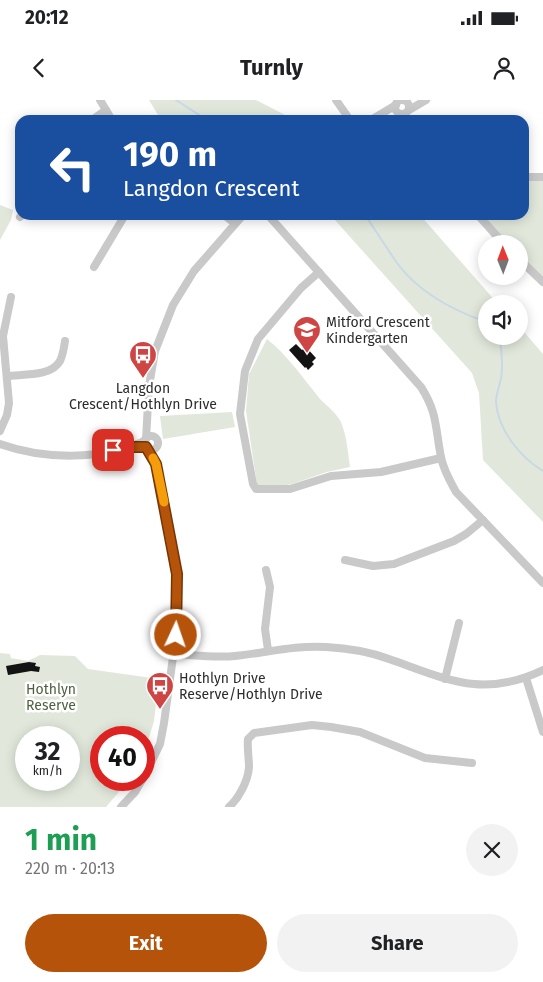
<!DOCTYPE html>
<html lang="en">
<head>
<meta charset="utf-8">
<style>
  body { margin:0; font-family:"Fira Sans",sans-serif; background:#f2f2f2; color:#202124; height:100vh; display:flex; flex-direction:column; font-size:19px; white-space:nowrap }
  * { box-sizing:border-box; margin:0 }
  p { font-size:16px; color:#757577 }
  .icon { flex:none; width:28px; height:28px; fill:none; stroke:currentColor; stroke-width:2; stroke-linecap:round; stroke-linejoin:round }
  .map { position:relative; height:707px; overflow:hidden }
  .panel { display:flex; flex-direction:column; background:#fff; flex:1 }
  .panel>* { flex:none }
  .guide { position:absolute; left:15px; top:15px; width:514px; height:105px; border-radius:15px; box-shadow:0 2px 12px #0003; background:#1a4fa0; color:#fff; overflow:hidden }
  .needle { width:32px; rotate:359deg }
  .controls { position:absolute; left:478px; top:135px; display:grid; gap:10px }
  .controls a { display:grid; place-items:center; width:50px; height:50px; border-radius:50%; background:#fff; box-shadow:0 2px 12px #0003; font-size:25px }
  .speed { position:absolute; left:15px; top:626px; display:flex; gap:10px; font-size:25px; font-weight:700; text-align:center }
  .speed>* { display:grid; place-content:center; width:65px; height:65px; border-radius:50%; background:#fff; box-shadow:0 2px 12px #0003; line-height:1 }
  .speed small { font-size:12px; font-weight:400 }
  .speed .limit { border:8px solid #d22; background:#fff; color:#111 }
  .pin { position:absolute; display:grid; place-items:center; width:42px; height:42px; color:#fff; margin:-21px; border-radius:10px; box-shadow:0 2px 8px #0006 }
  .me { position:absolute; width:55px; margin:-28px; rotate:3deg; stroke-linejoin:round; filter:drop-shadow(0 0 4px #0008) }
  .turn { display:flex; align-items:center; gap:18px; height:105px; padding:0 25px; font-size:22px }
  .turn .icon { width:65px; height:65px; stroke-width:2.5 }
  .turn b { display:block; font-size:35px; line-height:42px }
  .round { display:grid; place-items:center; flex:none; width:52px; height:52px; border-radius:26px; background:#f2f2f2 }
  .summary { display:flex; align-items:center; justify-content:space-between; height:85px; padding:0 25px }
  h1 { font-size:30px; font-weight:700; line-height:38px; color:#1e9e55 }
  .action { display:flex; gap:10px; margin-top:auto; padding:10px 25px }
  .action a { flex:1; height:58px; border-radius:30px; background:#b45309; color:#fff; font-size:20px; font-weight:700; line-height:58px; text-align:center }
  .action a+a { background:#f2f2f2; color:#202124 }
  .status { display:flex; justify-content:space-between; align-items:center; height:35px; padding:0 25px; background:#fff; direction:ltr }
  .status svg { height:14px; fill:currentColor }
  header { display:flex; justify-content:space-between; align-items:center; height:65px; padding:0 25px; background:#fff; font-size:22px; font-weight:700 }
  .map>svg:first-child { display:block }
</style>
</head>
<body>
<div class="status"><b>20:12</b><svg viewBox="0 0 49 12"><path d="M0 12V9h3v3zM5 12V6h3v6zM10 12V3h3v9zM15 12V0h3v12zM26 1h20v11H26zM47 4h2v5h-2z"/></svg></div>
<header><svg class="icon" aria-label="back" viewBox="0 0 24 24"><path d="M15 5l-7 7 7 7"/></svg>Turnly<svg class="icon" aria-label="person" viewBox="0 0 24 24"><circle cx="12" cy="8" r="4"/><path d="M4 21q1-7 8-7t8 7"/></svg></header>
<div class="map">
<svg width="543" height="707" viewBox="0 0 543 707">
  <rect width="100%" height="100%" fill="#fff"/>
  <g fill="#e1e8db" fill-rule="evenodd">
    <polygon points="149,0 256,0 295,20 161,20"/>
    <polygon points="524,80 543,81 543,178 534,171 519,154 519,144 509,144 483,115 524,115"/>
    <polygon points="0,105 13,110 11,120 0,140"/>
    <polygon points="328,115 420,115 498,204 486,204 486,236 519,236 519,226 543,254 543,422 483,360 479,293 472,273 334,119"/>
    <path d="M267,239C288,256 303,278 320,299C328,307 339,315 342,325C347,338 348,353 350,367L327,372L292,384L276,387L257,385L246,311L249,274Z"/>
    <polygon points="232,312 235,327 163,339 160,316"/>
    <path d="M0,553L10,554L11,558L28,561L40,555L75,556L88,569L159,579L154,621L144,654V638H101V680H129L106,707H0ZM26,638H69V680H26Z"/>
  </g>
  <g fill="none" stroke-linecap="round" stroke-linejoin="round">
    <g stroke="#c9d8e6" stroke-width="2">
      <polyline points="176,0 207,20"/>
      <path d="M365,115C376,131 386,147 397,163C419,193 452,210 486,222"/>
      <path d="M499,236C502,250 503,265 501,279C499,286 496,295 496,302C498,330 520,357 543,371"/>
    </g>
  </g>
  <g fill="#131313">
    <polygon points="296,244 302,250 306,247 316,258 312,262 314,264 308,270 306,267 305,268 289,250"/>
    <polygon points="29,562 36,563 35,566 40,567 39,572 31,571 8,575 6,566"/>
  </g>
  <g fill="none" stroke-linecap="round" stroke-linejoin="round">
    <g stroke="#c9c9c9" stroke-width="8">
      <polyline points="100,0 112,20"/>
      <polyline points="336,0 350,20"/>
      <circle cx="402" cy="7" r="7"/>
      <polyline points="409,10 426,0"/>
      <polyline points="92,20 106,10"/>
      <polyline points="371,20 396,5"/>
      <polyline points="524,77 543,77"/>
      <polyline points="224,115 234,123"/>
      <path d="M268,115L421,287C438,314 435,327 441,357C443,369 450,381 456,392L543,483"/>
      <polyline points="478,115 504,144"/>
      <polyline points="20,117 22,115"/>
      <polyline points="519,159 543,182"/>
      <polyline points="94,167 125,115"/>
      <polyline points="319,172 301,188 258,239 245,271 240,314 253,384 256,389 290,389 331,376 381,372 441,358"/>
      <path d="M7,276C23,274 51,277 60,261C63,255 64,248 65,241"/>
      <polyline points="0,331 7,315 9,303 3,236 11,197"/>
      <circle cx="151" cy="343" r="7"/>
      <polyline points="146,339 149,286 155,251 173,205 194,171 243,115"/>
      <path d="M0,344C45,360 101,360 145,341"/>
      <polyline points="345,460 373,466 394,464 454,441 466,434 483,420"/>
      <polyline points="266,470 270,487 265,529 268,550"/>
      <path d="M174,554C194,555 214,558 235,556C266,553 294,545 326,547C346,548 370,552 389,559C447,579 482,599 543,570"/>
      <polyline points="526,578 543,632"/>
      <polyline points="445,579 459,523"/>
      <polyline points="144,677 160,644 164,623 176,535 177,490 177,474 162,392 156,363 148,349"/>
      <polyline points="121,707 135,692 142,680"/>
      <path d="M229,707C239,698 248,681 249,667C249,658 247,648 248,639L254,633L312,625L331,627L360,632L425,658L472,663"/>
    </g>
  </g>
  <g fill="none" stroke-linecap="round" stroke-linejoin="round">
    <defs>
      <polyline id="route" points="113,350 132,347 146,347 156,364 177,474 176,535"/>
    </defs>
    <use href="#route" stroke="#753606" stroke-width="12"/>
    <use href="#route" stroke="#b45309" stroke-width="9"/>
    <polyline stroke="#f59e0b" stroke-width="9" points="153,358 156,364 164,402"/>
  </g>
  <defs>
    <symbol id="school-pin" viewBox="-11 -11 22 30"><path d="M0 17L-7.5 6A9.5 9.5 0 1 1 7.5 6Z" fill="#cf4543" stroke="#fff"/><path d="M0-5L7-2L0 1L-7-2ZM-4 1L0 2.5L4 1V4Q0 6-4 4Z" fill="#fff"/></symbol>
    <symbol id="bus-pin" viewBox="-11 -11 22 30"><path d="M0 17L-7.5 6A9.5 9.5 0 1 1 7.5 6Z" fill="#cf4543" stroke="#fff"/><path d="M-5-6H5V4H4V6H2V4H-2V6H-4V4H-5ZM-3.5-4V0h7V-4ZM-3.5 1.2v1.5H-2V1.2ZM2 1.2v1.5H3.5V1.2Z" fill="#fff"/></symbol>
  </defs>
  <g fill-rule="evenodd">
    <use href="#school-pin" x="291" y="214" width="32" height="43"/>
    <use href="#bus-pin" x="127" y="239" width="32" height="43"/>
    <use href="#bus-pin" x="144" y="570" width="32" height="43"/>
  </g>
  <g text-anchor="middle" stroke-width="5" stroke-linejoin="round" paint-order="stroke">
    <g font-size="14" fill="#2c2c2c" stroke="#fff" text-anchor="start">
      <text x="326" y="227">Mitford Crescent<tspan x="326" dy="16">Kindergarten</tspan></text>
      <text x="143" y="293" text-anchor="middle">Langdon<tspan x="143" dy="16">Crescent/Hothlyn Drive</tspan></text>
      <text x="179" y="583">Hothlyn Drive<tspan x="179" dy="16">Reserve/Hothlyn Drive</tspan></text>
    </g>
    <g font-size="14" fill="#4c623f" stroke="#fff">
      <text x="51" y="594">Hothlyn<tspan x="51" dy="16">Reserve</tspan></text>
    </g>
  </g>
</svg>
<div class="controls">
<a><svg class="needle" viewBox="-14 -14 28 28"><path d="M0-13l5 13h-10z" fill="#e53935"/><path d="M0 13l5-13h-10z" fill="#757577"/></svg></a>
<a><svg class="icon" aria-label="sound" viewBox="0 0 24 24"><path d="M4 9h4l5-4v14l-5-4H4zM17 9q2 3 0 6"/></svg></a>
</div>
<div class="speed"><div>32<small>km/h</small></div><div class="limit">40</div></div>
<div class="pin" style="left:113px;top:350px;background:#d93025"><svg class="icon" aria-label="arrive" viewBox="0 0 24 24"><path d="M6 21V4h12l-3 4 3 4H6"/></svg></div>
<svg class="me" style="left:176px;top:535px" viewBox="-20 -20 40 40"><circle r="17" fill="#b45309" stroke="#fff" stroke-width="3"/><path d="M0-11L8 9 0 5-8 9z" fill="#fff"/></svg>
<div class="guide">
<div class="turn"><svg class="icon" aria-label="left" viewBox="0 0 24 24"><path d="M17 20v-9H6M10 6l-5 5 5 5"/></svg><div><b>190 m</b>Langdon Crescent</div></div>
</div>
</div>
<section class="panel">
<div class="summary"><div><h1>1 min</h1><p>220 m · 20:13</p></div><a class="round"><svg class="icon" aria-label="close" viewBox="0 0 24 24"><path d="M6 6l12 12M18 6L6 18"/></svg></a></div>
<div class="action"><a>Exit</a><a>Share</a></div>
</section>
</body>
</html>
